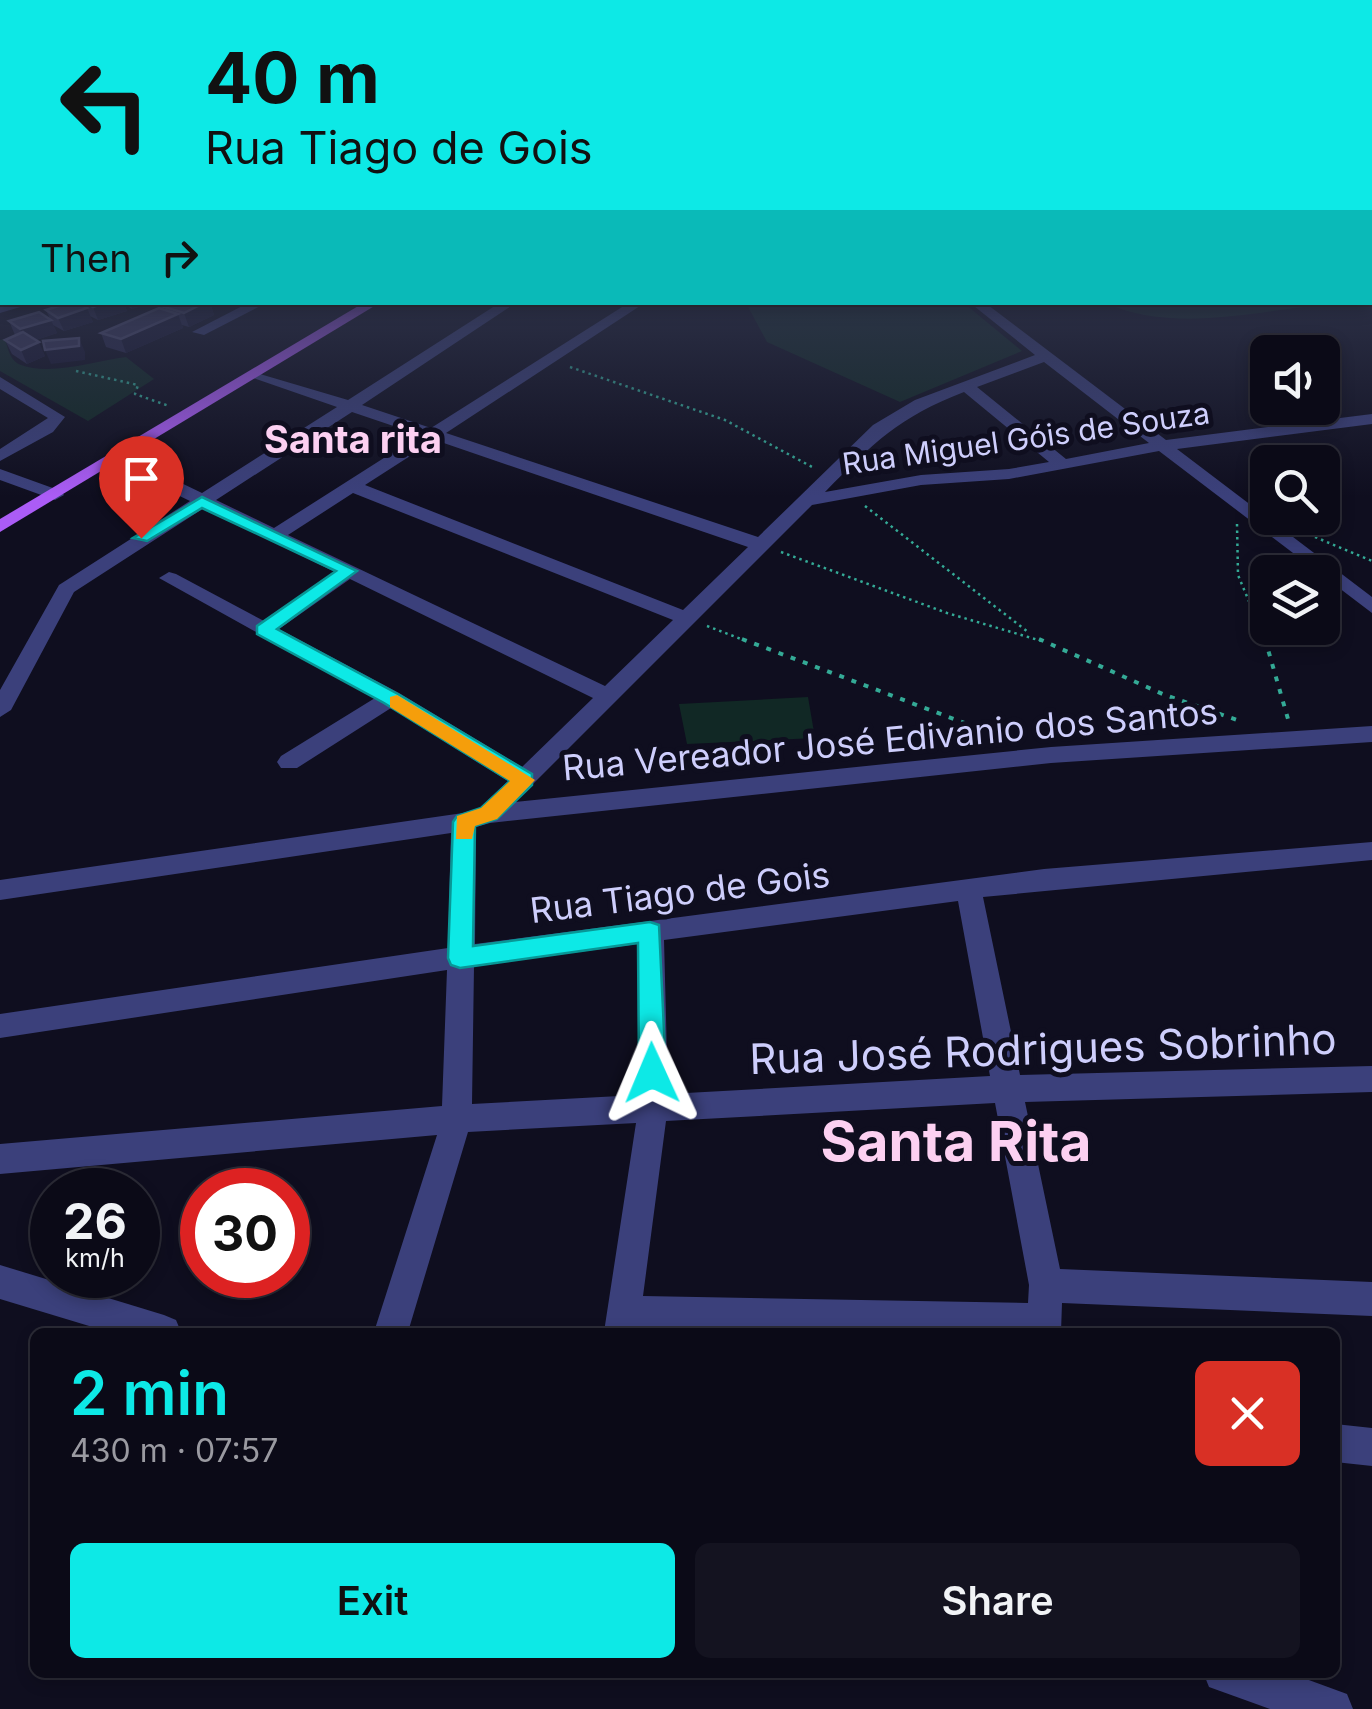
<!DOCTYPE html>
<html lang="en">
<head>
<meta charset="utf-8">
<style>
  body { margin:0; font-family:Inter,sans-serif; background:#141320; color:#f1f3f6; height:100vh; display:flex; flex-direction:column; font-size:38px; white-space:nowrap }
  * { box-sizing:border-box; margin:0 }
  p { font-size:32px; color:#9a9aa1 }
  .icon { flex:none; width:55px; height:55px; fill:none; stroke:currentColor; stroke-width:2; stroke-linecap:round; stroke-linejoin:round }
  .map { position:relative; flex:1; overflow:hidden }
  .side { position:absolute; left:30px; top:1328px; width:1310px; height:350px; display:flex; flex-direction:column; background:#0b0a17; border-radius:15px; box-shadow:0 5px 15px #0003,0 0 0 2px #2b2b36 }
  .side>* { flex:none }
  .hud { position:absolute; left:0px; top:0px; width:1372px; height:305px; box-shadow:0 5px 15px #0003,0 0 0 2px #2b2b36; background:#0de9e6; color:#111; overflow:hidden }
  .fabs { position:absolute; left:1250px; top:335px; display:grid; gap:20px }
  .fabs a { display:grid; place-items:center; width:90px; height:90px; border-radius:15px; background:#0b0a17; box-shadow:0 5px 15px #0003,0 0 0 2px #2b2b36; font-size:50px }
  .speed { position:absolute; left:30px; top:1168px; display:flex; gap:20px; font-size:50px; font-weight:700; text-align:center }
  .speed>* { display:grid; place-content:center; width:130px; height:130px; border-radius:50%; background:#0b0a17; box-shadow:0 5px 15px #0003,0 0 0 2px #2b2b36; line-height:1 }
  .speed small { font-size:25px; font-weight:400 }
  .speed .limit { border:15px solid #d22; background:#fff; color:#111 }
  .pin { position:absolute; display:grid; place-items:center; width:85px; height:85px; color:#fff; margin:-102px -42px; border-radius:50% 50% 50% 0; rotate:-45deg; box-shadow:0 0 10px #0007 }
  .pin .icon { rotate:45deg }
  .me { position:absolute; width:110px; margin:-55px; rotate:359deg; stroke-linejoin:round; filter:drop-shadow(0 0 8px #0008) }
  .turn { display:flex; align-items:center; gap:35px; height:210px; padding:0 40px; font-size:45px }
  .turn .icon { width:130px; height:130px; stroke-width:2.5 }
  .turn b { display:block; font-size:70px; line-height:85px }
  .then { display:flex; align-items:center; height:95px; padding:0 40px; background:#0003; gap:20px; font-size:38px }
  .round { display:grid; place-items:center; flex:none; width:105px; height:105px; border-radius:15px; background:#141320 }
  .headline { display:flex; align-items:center; justify-content:space-between; height:170px; padding:0 40px }
  h1 { font-size:60px; font-weight:600; line-height:75px; color:#0de9e6 }
  .button { display:flex; gap:20px; margin-top:auto; padding:20px 40px }
  .button a { flex:1; height:115px; border-radius:15px; background:#0de9e6; color:#111; font-size:40px; font-weight:600; line-height:115px; text-align:center }
  .button a+a { background:#141320; color:#f1f3f6 }
  .map>svg:first-child { display:block }
</style>
</head>
<body>
<div class="map">
<svg width="1372" height="1709" viewBox="0 0 1372 1709">
  <rect width="100%" height="100%" fill="#0f0e1f"/>
  <g fill="#112825">
    <polygon points="746,303 965,304 1022,351 900,402 767,342"/>
    <path d="M1106,303V302L1339,303C1265,309 1175,335 1106,303Z"/>
    <path d="M5,339C8,349 10,361 21,365C50,376 96,361 126,357L154,379L88,421L0,371V340Z"/>
    <polygon points="808,697 815,738 687,744 679,704"/>
  </g>
  <g fill="none" stroke-linecap="round" stroke-linejoin="round">
    <g stroke="#34aa96" stroke-width="2.5" stroke-dasharray="2.5 4" stroke-linecap="butt">
      <polyline points="570,367 725,420 814,468"/>
      <polyline points="76,371 138,385 135,394 169,406"/>
      <polyline points="865,506 1028,632"/>
      <polyline points="1237,524 1238,575 1266,642"/>
      <polyline points="1315,537 1372,561"/>
      <polyline points="781,552 947,613 1045,642"/>
      <polyline points="707,626 749,642"/>
    </g>
    <g stroke="#34aa96" stroke-width="4" stroke-dasharray="5 8" stroke-linecap="butt">
      <polyline points="742,639 1007,739"/>
      <polyline points="1039,639 1165,695 1240,721"/>
      <polyline points="1265,639 1288,719"/>
    </g>
    <g fill="#3b407b" fill-rule="evenodd">
      <polygon points="0,259 2,260 2,273 0,272"/>
      <polygon points="11,302 37,302 0,313 0,305"/>
      <polygon points="250,302 268,302 204,335 192,332"/>
      <path d="M501,302H517L362,405L431,428L630,302H646L446,433L758,537L873,425L915,400L1035,355L969,302H984L1166,440L1372,414V424L1177,449L1372,597V613L1159,451L1009,479L921,485L812,505L515,802L1051,747L1372,726V742L1051,763L490,823L476,827L475,944L1044,869L1372,842V860L983,897L1020,1075L1372,1066V1092L1025,1102L1060,1269L1372,1282V1316L1062,1303L1061,1332H604L636,1123L468,1132L408,1332H374L437,1135L0,1174V1144L442,1106L447,970L0,1038V1014L448,948L451,833L0,900V880L463,813L480,808L508,781L391,708L297,768H281L277,762L281,756L375,698L159,578L169,572L176,574L264,621L335,572L204,508L74,592L11,710L0,717V690L59,585L190,501L111,463V455H123L202,493L337,407L253,378V372L348,400ZM1044,362L1149,443L1066,459L977,387ZM964,392L1049,462L1009,469L921,475L825,492C873,443 899,417 964,392ZM352,412L420,435L274,528L216,500ZM435,440L748,547L683,610L365,485ZM353,493L673,620L605,686L288,535ZM350,579L593,698L522,767L399,693L279,629ZM958,901L990,1076L668,1094L664,940ZM638,944V1095L472,1104L474,966ZM995,1103L1029,1285L1028,1303L643,1296L666,1121Z"/>
      <polygon points="0,377 65,417 53,432 0,461 0,449 48,418 0,389"/>
      <polygon points="0,469 61,491 64,495 55,500 0,480"/>
      <polygon points="0,1265 164,1315 176,1320 181,1332 109,1332 0,1299"/>
      <polygon points="1335,1424 1372,1428 1372,1466 1335,1462"/>
      <polygon points="1203,1672 1287,1672 1347,1694 1353,1709 1270,1709 1209,1687"/>
    </g>
    <polygon fill="#ab5cf6" fill-rule="evenodd" points="365,302 381,302 0,532 0,519"/>
  </g>
  <g fill="#2a284c">
    <polygon points="82,302 154,302 132,309 124,304 127,311 98,320 90,316 93,322 64,331 53,325 57,333 36,340 45,356 27,364 12,354 5,340 15,335 9,321 50,319 46,310 83,306"/>
    <polygon points="174,302 210,302 214,315 189,327 182,325 183,328 126,353 106,347 101,333 165,310 164,307"/>
  </g>
  <g fill="#181632">
    <polygon points="106,302 123,302 127,311 98,320 93,307"/>
    <polygon points="130,302 154,302 132,309"/>
    <polygon points="206,302 210,302 214,315 189,327 184,313"/>
    <polygon points="87,308 93,322 64,331 58,318"/>
    <polygon points="178,314 183,328 126,353 121,339"/>
    <polygon points="51,320 57,333 27,343 20,329"/>
    <polygon points="79,338 85,352 85,360 51,364 45,350"/>
    <polygon points="39,342 45,356 27,364 21,350"/>
  </g>
  <g fill="#3c395f" stroke="#535178" stroke-width="2.5">
    <polygon points="71,302 78,302 87,308 58,318 46,310"/>
    <polygon points="86,302 106,302 93,307"/>
    <polygon points="174,302 206,302 184,313 164,307"/>
    <polygon points="159,308 178,314 121,339 101,333"/>
    <polygon points="39,312 51,320 20,329 9,321"/>
    <polygon points="23,332 39,342 21,350 5,340"/>
    <polygon points="79,338 79,346 45,350 43,341"/>
  </g>
  <linearGradient id="sky" x2="0" y2="1"><stop stop-color="#080811"/><stop offset="0.52" stop-color="#31364d"/><stop offset="1" stop-color="#31364d" stop-opacity="0"/></linearGradient>
  <rect width="1372" height="497" fill="url(#sky)"/>
  <polygon fill="#0de9e6" stroke="#089796" stroke-width="2.5" points="202,497 357,571 277,629 398,694 532,774 532,785 497,819 475,826 473,946 650,922 659,925 666,1073 662,1081 652,1085 643,1081 639,1073 638,943 460,968 451,965 448,958 453,822 457,816 481,808 510,781 384,703 257,634 257,626 336,571 202,508 147,541 133,538"/>
  <polygon fill="#f59e0b" points="397,695 535,780 497,819 475,826 472,839 456,839 457,816 481,808 510,781 390,707 390,697"/>
  <g text-anchor="middle" stroke-width="10" stroke-linejoin="round" paint-order="stroke">
    <g font-size="30" fill="#cecefc" stroke="#0f0e1f">
      <text transform="translate(1026 439) rotate(-8)" y="10">Rua Miguel Góis de Souza</text>
    </g>
    <g font-size="35" fill="#cecefc" stroke="#0f0e1f">
      <text transform="translate(890 740) rotate(-5)" y="12">Rua Vereador José Edivanio dos Santos</text>
      <text transform="translate(680 893) rotate(-7)" y="12">Rua Tiago de Gois</text>
    </g>
    <g font-size="38" font-weight="bold" fill="#fcd0f1" stroke="#0f0e1f">
      <text x="353" y="453">Santa rita</text>
    </g>
    <g font-size="42" fill="#cecefc" stroke="#0f0e1f">
      <text transform="translate(1043 1049) rotate(-2)" y="15">Rua José Rodrigues Sobrinho</text>
    </g>
    <g font-size="55" font-weight="bold" fill="#fcd0f1" stroke="#0f0e1f">
      <text x="956" y="1161">Santa Rita</text>
    </g>
  </g>
</svg>
<div class="fabs">
<a><svg class="icon" aria-label="sound" viewBox="0 0 24 24"><path d="M4 9h4l5-4v14l-5-4H4zM17 9q2 3 0 6"/></svg></a>
<a><svg class="icon" aria-label="search" viewBox="0 0 24 24"><circle cx="10" cy="10" r="6"/><path d="M15 15l6 6"/></svg></a>
<a><svg class="icon" aria-label="layers" viewBox="0 0 24 24"><path d="M12 4l9 5-9 5-9-5zM3 14l9 5 9-5"/></svg></a>
</div>
<div class="speed"><div>26<small>km/h</small></div><div class="limit">30</div></div>
<div class="pin" style="left:141px;top:538px;background:#d93025"><svg class="icon" aria-label="arrive" viewBox="0 0 24 24"><path d="M6 21V4h12l-3 4 3 4H6"/></svg></div>
<svg class="me" style="left:652px;top:1073px" viewBox="-20 -20 40 40"><path d="M0-17L14 15 0 8-14 15z" fill="#0de9e6" stroke="#fff" stroke-width="4"/></svg>
<div class="hud">
<div class="turn"><svg class="icon" aria-label="left" viewBox="0 0 24 24"><path d="M17 20v-9H6M10 6l-5 5 5 5"/></svg><div><b>40 m</b>Rua Tiago de Gois</div></div>
<div class="then">Then<svg class="icon" aria-label="right" viewBox="0 0 24 24"><path d="M7 20v-9h11M14 6l5 5-5 5"/></svg></div>
</div>
<section class="side">
<div class="headline"><div><h1>2 min</h1><p>430 m · 07:57</p></div><a class="round" style="background:#d93025;color:#fff"><svg class="icon" aria-label="close" viewBox="0 0 24 24"><path d="M6 6l12 12M18 6L6 18"/></svg></a></div>
<div class="button"><a>Exit</a><a>Share</a></div>
</section>
</div>
</body>
</html>
